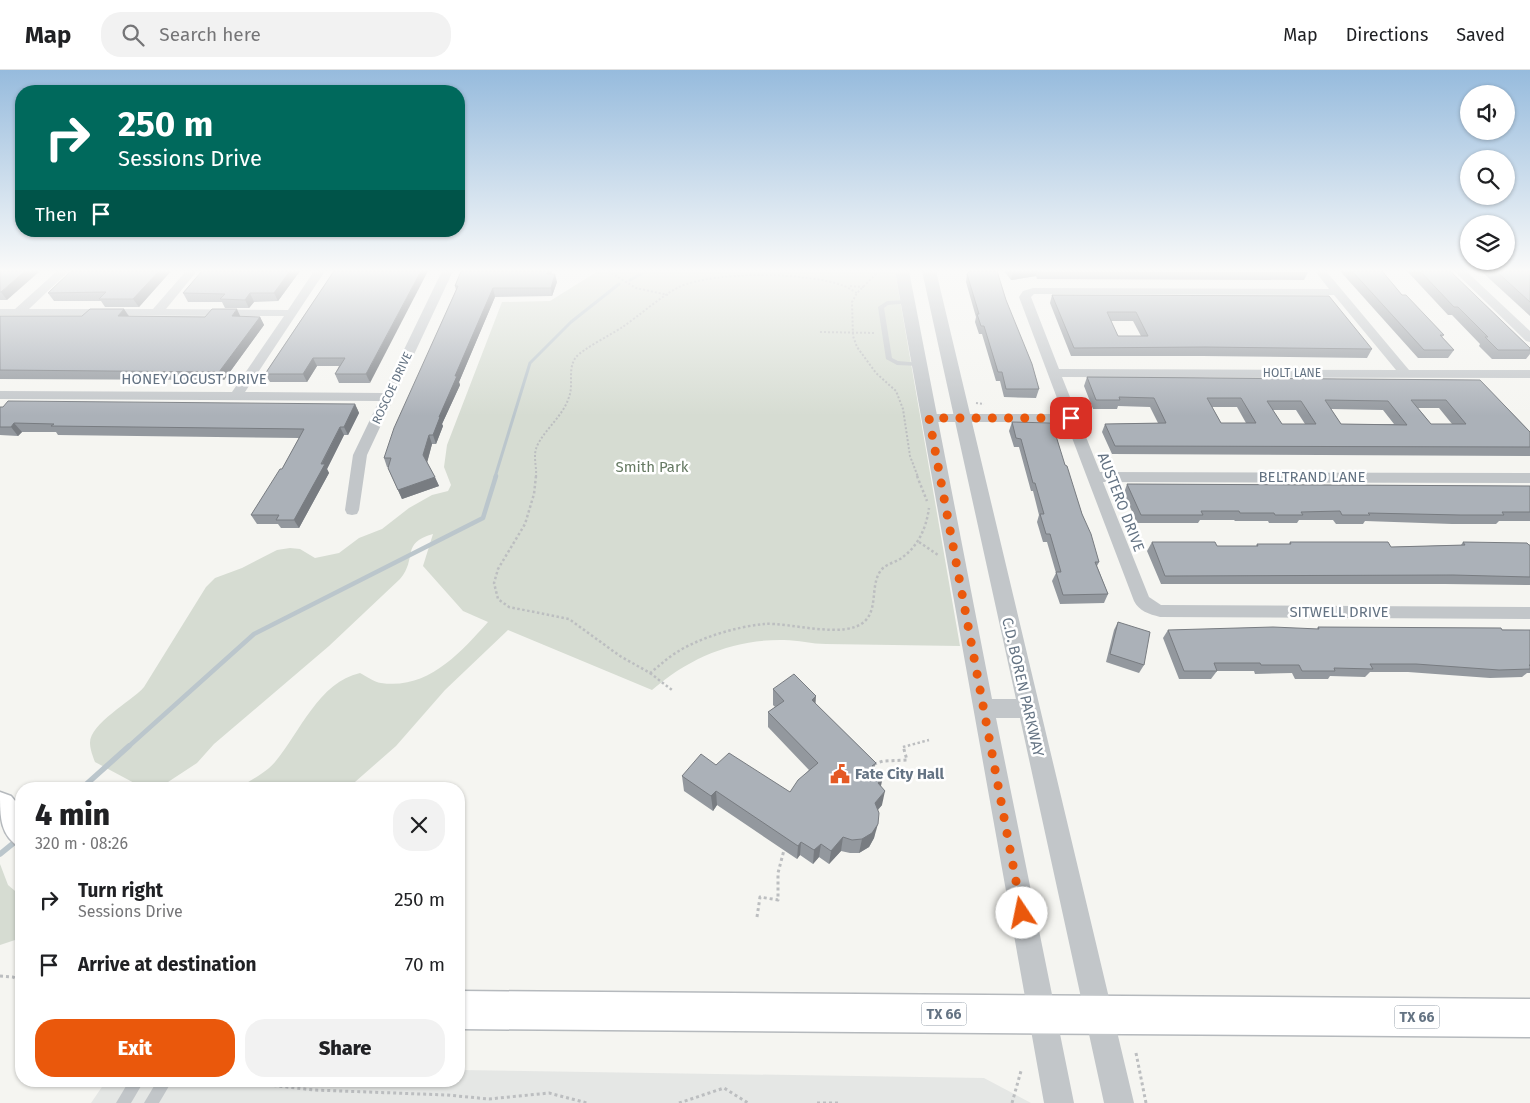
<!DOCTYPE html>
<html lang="en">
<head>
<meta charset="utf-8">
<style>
  body { margin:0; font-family:"Fira Sans",sans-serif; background:#f2f2f2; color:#202124; height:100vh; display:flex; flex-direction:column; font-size:19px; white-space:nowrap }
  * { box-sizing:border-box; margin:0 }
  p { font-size:16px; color:#757577 }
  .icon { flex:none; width:28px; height:28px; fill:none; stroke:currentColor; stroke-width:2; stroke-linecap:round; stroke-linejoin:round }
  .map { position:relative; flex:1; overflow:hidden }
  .side { position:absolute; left:15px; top:712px; width:450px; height:305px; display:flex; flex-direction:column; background:#fff; border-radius:20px; box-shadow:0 1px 4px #0004 }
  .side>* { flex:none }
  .hud { position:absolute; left:15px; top:15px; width:450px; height:152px; border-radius:20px; box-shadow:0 1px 4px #0004; background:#00695c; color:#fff; overflow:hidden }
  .tools { position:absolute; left:1460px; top:15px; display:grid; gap:10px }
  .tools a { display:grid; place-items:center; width:55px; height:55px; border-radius:50%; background:#fff; box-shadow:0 1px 4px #0004; font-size:25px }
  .pin { position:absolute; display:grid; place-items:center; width:42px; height:42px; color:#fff; margin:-21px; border-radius:10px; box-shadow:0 2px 8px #0006 }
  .me { position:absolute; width:55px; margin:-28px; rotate:349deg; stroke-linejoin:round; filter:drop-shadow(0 0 4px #0008) }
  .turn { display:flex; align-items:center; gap:18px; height:105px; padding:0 20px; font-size:22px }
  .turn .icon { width:65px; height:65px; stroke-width:2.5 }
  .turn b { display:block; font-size:35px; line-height:42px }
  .then { display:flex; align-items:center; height:48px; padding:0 20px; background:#0003; gap:10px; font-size:19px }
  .round { display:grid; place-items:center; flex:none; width:52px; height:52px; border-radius:20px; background:#f2f2f2 }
  .summary { display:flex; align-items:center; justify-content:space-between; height:85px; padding:0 20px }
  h1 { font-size:30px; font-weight:800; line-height:38px }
  .action { display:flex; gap:10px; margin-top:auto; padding:10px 20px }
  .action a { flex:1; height:58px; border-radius:20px; background:#ea580c; color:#fff; font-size:20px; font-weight:800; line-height:58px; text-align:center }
  .action a+a { background:#f2f2f2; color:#202124 }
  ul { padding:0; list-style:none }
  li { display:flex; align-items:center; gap:15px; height:65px; padding:0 20px }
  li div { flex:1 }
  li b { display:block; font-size:19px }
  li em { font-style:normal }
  header { display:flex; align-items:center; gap:30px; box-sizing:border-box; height:70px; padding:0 25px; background:#fff; border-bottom:1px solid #e0e0e0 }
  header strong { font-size:24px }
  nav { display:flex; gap:28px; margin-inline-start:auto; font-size:18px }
  .search { width:350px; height:45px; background:#f2f2f2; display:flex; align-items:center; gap:12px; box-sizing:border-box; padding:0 18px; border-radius:20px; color:#757577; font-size:19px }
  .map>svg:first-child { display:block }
</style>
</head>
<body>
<header>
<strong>Map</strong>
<div class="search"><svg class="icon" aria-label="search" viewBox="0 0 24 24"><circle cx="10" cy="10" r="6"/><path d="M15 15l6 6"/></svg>Search here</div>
<nav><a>Map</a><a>Directions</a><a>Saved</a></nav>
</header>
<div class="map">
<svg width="1530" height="1033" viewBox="0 0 1530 1033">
  <rect width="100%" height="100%" fill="#f5f5f1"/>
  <polygon fill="#e5e7e5" points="459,1000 984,1008 1031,1033 91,1033 106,1011 459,1011"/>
  <g fill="#d6dcd2">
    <path d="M598,201H895L960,576C915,575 871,575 826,574C812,574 798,570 784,570C734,569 690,587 652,620L508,560L445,620L396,676L347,719H237C249,711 266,703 275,692C300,662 319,612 360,603C366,606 374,612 381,613C428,620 460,583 488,552L463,541L423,496L433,464C400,473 418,488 400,509L329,576L214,674L197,693L168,712L152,716L138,715L95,692C93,687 90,679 90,673C90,653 131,632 144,617L206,517L215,508L242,498L277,480L290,478L300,479L315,488L339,483L359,468L382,459L409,438L432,425L448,421L451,415L444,397L447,375L502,232L550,231Z"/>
    <polygon points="0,794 8,815 21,826 21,868 0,875"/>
  </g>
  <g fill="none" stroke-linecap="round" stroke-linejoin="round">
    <g stroke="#bbc6cc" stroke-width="3">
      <polyline points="630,210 646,201"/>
      <polyline points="495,407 530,293 571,252 619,214"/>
    </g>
    <polyline stroke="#bbc6cc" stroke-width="4.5" points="128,677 254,564 483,448 496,406"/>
    <g stroke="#bbc6cc" stroke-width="5.5">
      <polyline points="81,719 129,676"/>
      <polyline points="0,784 21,767"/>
    </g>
    <defs>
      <g id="primary">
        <path d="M0,722L11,726L21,738V778C0,766 0,748 0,722Z"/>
        <polygon points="459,921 1530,929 1530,967 459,959"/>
      </g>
    </defs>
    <use href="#primary" stroke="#b5b9bd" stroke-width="3"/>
    <g stroke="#bcbec0" stroke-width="2" stroke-dasharray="2 2" stroke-linecap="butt">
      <polyline points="608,201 636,218 668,225"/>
      <polyline points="879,201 857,223 852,232 853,266 857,277 876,303 896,321 903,339 910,386 918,407"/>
      <polyline points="850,216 864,217"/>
      <polyline points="820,262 876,263"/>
      <polyline points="976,333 984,334"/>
      <path d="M536,407C537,395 532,385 538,374C547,357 563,346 569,327C574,314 567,299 576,287C583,279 610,265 621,258C639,246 661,226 679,217C713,201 810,202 844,216C848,217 853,221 857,223"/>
    </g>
    <g stroke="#bcbec0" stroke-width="2.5" stroke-dasharray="2.5 2.5" stroke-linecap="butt">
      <path d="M536,406L534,424L525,454L498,499L494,513L498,529L509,537L569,549L620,586L650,603C658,597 665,590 674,584C698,568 735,557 764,554C789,552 846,570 865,551C879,537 869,512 883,498C888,494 895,492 900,489C918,477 926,459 929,438"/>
      <polyline points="917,406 927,431"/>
      <polyline points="919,472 938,485"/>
      <polyline points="650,603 672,620"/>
      <polyline points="903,677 929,670"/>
    </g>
    <g stroke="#bcbec0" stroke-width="3" stroke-dasharray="3 3" stroke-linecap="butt">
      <polyline points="874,694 883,691 907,690 903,676"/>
      <polyline points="757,847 760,827 778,830 778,803 784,780"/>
      <polyline points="0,906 13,907 21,911"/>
      <polyline points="1136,983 1146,1033"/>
      <polyline points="250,1011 260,1014 314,1020 447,1025 489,1029 549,1023 587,1033"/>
      <polyline points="679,1033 724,1018 748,1033"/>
      <polyline points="817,1033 840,1033"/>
      <polyline points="1012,1033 1021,1001"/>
    </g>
    <g fill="#c2c6c9" fill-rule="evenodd">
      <polygon points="908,230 910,231 910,233 888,235 884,238 892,288 898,291 921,293 921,295 919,296 897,295 886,289 878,237 887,231"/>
      <polygon points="129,1011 144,1011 131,1033 116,1033"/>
      <polygon points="157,1011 172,1011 159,1033 144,1033"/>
    </g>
    <g fill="#c2c6c9" fill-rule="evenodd">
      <polygon points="57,201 69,201 29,239 153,239 186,201 197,201 166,239 288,240 314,201 325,201 245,322 383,323 442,201 453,201 367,385 359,440 357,444 352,445 347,444 345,440 353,385 379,331 0,329 0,321 232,322 284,246 0,245 0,239 15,239"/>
      <path d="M1315,201H1326L1409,300H1530V308L1062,307L1100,402L1530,403V413L1103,412L1149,527L1161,535L1530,537V549L1160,547C1149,544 1139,541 1134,531L1066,352H929L922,348L929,344H1063L1019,227L1023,221L1033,218L1329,219ZM1034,224L1334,225L1396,300L1059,299L1031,227Z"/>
      <polygon points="1454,201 1466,201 1530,261 1530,272 1526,271"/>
    </g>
    <polygon fill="#c2c6c9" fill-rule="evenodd" points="895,201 909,201 992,629 1016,629 922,201 936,201 1134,1033 1104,1033 1020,648 996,648 1074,1033 1044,1033"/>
    <use href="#primary" fill="#fff" fill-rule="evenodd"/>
  </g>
  <g fill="#93989e" fill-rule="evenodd">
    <polygon points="0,201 7,230 0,230"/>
    <polygon points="71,201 171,201 139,237 105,237 101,231 54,231 48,223"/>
    <polygon points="300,201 278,231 254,232 249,238 225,238 222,232 188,232 183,223"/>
    <polygon points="334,201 370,313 339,313 335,304 339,296 317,296 307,312 270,312 265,304"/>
    <polygon points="461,201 552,201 551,204 557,212 552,226 495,227 459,312 460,315 442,354 443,356 436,374 432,374 427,392 439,416 402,429 388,398 388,397 387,397 384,388 456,220 455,216"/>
    <polygon points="1004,201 1308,202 1304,210 1037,209 1036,206 1011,210"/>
    <polygon points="1340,201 1382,201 1402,225 1444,265 1442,267 1454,280 1448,288 1418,288"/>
    <polygon points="1407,201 1450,201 1530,278 1530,284 1526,289 1492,289 1479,276 1480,274 1452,245 1448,245"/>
    <polygon points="1481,201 1530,201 1530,246"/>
    <polygon points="967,204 1006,230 1039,319 1036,328 1004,327 1000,311 996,311 982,264 979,264 975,252 976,247 966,212"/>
    <path d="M1052,225L1372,279L1367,288L1202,286H1071L1050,233ZM1111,251H1133L1141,266H1118Z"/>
    <polygon points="124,239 129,246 260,247 264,255 224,310 0,309 0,246 82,246"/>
    <path d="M1087,307L1480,310L1530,362V386L1112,384L1102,362L1105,354L1158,353L1150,337L1118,336L1117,339H1093L1084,316ZM1212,337H1237L1246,353H1221ZM1418,338H1439L1452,354H1431ZM1331,339L1383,340L1394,354H1341ZM1272,340H1296L1305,354H1282Z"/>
    <polygon points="355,334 359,343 348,365 344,365 327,399 329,403 299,458 281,458 278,454 257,454 251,445 282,399 299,368 58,365 56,362 22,362 18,366 0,365 0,337"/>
    <polygon points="1012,352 1065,395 1099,492 1097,496 1108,524 1104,533 1060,534 1052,511 1056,503 1047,472 1043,472 1037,452 1039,445 1033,421 1031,421 1019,377 1014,377 1009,361"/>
    <polygon points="1127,414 1530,416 1530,451 1499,451 1496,454 1452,454 1365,451 1363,454 1336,454 1333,450 1299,450 1297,453 1269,453 1268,451 1235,451 1234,450 1200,450 1198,453 1137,453 1124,423"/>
    <polygon points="1152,472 1217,476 1256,476 1257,474 1289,474 1290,472 1391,477 1461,475 1463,472 1530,475 1530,515 1445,514 1161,514 1147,481"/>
    <polygon points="1118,552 1144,595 1139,603 1106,592 1114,560"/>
    <polygon points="1318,557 1530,560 1530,603 1527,603 1522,607 1490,608 1408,602 1370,602 1365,607 1330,606 1328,609 1295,609 1292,603 1255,604 1254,601 1217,601 1211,609 1179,609 1163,568 1168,560 1317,559"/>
    <polygon points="773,619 816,634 876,693 874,698 881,716 882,735 878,740 874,768 869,777 859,783 850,783 841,781 829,794 819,787 813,794 800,785 797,789 717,735 713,741 684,721 682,706 716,695 790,722 809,700 768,657 768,642 775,637 773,635"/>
  </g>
  <g fill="#787c81">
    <polygon points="25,201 40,201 7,230 1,222"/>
    <polygon points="159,201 171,201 139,237 133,229"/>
    <polygon points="290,201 300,201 278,231 274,223"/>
    <polygon points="421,201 428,201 370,313 366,304"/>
    <polygon points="548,201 552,201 549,212 547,204"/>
    <polygon points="1013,201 1037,201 1036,206 1011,210"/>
    <polygon points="555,204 557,212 552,226 551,218"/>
    <polygon points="493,218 495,227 459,312 460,315 442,354 443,356 436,374 433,365 439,347 455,306"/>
    <polygon points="250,223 254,232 249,238 245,230"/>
    <polygon points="124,239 129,247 118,246"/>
    <polygon points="237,239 241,248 232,246"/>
    <polygon points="260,247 264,255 224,310 219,302"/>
    <polygon points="313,288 317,296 307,312 303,304"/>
    <polygon points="355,334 359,343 348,365 344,357"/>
    <polygon points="14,353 22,362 18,366 11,357"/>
    <polygon points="340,357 344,365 327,399 329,403 299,458 294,450"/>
    <polygon points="429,365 432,374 427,393 423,385"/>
    <polygon points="435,407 439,416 402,429 398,420"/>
    <polygon points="816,626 815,642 812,630"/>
    <polygon points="883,706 880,721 878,713"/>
    <polygon points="716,721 717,735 713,741 711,726"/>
    <polygon points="885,721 882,735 871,747 875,733"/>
    <polygon points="878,754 874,768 869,777 859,783 862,769"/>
    <polygon points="843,767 841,781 829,794 831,781"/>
    <polygon points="801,772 800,785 797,789 798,776"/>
    <polygon points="821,774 819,787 813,794 814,780"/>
  </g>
  <g fill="#abb1b8" stroke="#787c81" fill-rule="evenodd">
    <polygon points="0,201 25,201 1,222 0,222"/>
    <polygon points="71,201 159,201 133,229 99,229 106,222 48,223"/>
    <polygon points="202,201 290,201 274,223 250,223 245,230 220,229 225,224 183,223"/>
    <polygon points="334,201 421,201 366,304 335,304 345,288 313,288 303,304 265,304"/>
    <polygon points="461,201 548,201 547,204 555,204 551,218 493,218 455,306 457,306 439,347 440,347 433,365 429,365 423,385 435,407 398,420 388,398 391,388 384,388 394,358 458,216 455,216"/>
    <polygon points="969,201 997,201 1006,230 1032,294 1039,319 1006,319 1002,302 998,302 984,256 981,256 977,244 979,244 967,204"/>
    <polygon points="1352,201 1382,201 1402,225 1406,225 1444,265 1440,265 1454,280 1424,280"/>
    <polygon points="1420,201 1450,201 1530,278 1530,280 1498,280 1485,267 1488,267 1458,237 1454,237"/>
    <polygon points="1496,201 1530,201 1530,232"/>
    <path d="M1052,225L1329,226L1372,279L1205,277L1074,278ZM1107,242H1136L1148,266H1118Z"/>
    <polygon points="90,239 124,239 118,246 205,247 212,239 237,239 232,246 260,247 219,302 0,300 0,246 82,246"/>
    <path d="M1087,307L1480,310L1530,362V377L1115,376L1105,354L1166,353L1154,328L1119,327L1120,330H1096ZM1207,328H1241L1256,353H1221ZM1325,330L1388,331L1407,355L1341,354ZM1411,330H1446L1466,354H1431ZM1267,331H1301L1316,354H1282Z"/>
    <polygon points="8,331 355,334 344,357 340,357 321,394 325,394 294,450 276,450 279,445 251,445 280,399 282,399 304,359 51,356 54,354 14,353 11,357 0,357 0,337 3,337"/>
    <polygon points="1012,352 1052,353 1065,395 1067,396 1082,444 1091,464 1099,492 1095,492 1108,524 1063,525 1056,502 1061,502 1050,464 1046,464 1040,444 1044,444 1035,413 1033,413 1021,369 1016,368"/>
    <polygon points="1127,414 1530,416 1530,442 1502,442 1504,445 1460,445 1368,443 1370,445 1342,445 1340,441 1301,442 1303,445 1275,445 1274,443 1240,443 1239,441 1201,441 1203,445 1141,445"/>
    <polygon points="1152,472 1215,472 1217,476 1258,476 1257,474 1291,474 1290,472 1388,472 1391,477 1465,475 1463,472 1527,473 1529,475 1530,475 1530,507 1453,505 1165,506"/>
    <polygon points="1118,552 1150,562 1144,595 1110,584"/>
    <polygon points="1273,557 1319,559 1318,557 1501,558 1502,560 1530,560 1530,595 1529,595 1530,596 1530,599 1499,600 1416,594 1370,594 1373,599 1334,598 1335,601 1302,601 1299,595 1261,595 1260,593 1214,593 1217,601 1184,601 1168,560"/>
    <polygon points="794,604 816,626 812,630 876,693 872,696 883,706 878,713 885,721 875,733 879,743 878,754 872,763 862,769 852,770 843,767 831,781 821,774 814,780 801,772 798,776 716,721 711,726 682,706 701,684 716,695 729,683 790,722 798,710 818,693 768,642 784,631 773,619"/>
  </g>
  <linearGradient id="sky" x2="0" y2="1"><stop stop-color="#96bbdd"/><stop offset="0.58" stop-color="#fafaf9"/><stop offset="1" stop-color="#fafaf9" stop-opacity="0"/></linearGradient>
  <rect width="1530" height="346" fill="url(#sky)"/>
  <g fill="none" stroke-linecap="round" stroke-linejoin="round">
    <polyline stroke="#ea580c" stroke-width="9" stroke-dasharray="0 16.2" points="1022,843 929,348 1071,348"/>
  </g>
  <defs>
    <symbol id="civic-bare" viewBox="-9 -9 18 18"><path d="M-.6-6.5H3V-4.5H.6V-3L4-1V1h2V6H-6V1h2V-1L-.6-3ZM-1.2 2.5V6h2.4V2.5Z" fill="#e45923" stroke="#fff" stroke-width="2.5" paint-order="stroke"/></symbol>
  </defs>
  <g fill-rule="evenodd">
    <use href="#civic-bare" x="826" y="690" width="28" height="28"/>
  </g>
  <g text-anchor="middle" stroke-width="5" stroke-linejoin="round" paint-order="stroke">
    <g font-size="12" fill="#647383" stroke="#fff">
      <text x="1292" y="307">HOLT LANE</text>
      <text transform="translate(392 318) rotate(-65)" y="4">ROSCOE DRIVE</text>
    </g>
    <g fill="#fff" stroke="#929da8" stroke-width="1">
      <rect x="921.5" y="932.5" width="45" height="23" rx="4"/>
      <rect x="1394.5" y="935.5" width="45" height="23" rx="4"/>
    </g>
    <g font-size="14" font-weight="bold" fill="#647383">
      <text x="944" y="949">TX 66</text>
      <text x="1417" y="952">TX 66</text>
    </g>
    <g font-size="15" fill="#647383" stroke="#fff">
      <text x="194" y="314">HONEY LOCUST DRIVE</text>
      <text x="1312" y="412">BELTRAND LANE</text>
      <text transform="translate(1121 432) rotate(69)" y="5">AUSTERO DRIVE</text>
      <text x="1339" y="547">SITWELL DRIVE</text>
      <text transform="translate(1023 617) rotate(77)" y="5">C.D. BOREN PARKWAY</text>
    </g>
    <g font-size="15" fill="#667a63" stroke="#fff">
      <text x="652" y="402">Smith Park</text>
    </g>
    <g font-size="15" font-weight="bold" fill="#647383" stroke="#fff" text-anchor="start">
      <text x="855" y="709">Fate City Hall</text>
    </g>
  </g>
</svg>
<div class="tools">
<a><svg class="icon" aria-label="sound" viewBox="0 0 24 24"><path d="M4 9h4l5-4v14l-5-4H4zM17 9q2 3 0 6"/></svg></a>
<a><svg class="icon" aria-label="search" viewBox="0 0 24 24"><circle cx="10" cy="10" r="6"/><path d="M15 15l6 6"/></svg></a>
<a><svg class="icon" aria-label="layers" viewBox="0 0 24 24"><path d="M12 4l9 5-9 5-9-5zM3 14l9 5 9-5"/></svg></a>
</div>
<div class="pin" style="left:1071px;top:348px;background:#d93025"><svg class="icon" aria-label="arrive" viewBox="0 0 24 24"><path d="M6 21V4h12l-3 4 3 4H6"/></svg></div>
<svg class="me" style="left:1022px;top:843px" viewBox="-20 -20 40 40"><circle r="19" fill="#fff"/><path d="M0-13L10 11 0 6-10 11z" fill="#ea580c"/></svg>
<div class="hud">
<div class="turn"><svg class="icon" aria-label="right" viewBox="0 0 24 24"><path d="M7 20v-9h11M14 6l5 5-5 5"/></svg><div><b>250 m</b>Sessions Drive</div></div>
<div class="then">Then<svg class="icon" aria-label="arrive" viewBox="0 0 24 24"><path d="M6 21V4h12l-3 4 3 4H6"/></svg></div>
</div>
<section class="side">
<div class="summary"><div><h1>4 min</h1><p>320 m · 08:26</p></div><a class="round"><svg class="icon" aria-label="close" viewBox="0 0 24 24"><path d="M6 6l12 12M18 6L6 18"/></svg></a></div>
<ul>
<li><svg class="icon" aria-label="right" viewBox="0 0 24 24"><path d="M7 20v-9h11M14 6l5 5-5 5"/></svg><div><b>Turn right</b><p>Sessions Drive</p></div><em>250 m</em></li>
<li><svg class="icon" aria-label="arrive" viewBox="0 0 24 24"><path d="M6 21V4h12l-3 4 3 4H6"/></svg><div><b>Arrive at destination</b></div><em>70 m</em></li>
</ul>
<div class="action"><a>Exit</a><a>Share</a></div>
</section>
</div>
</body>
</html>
